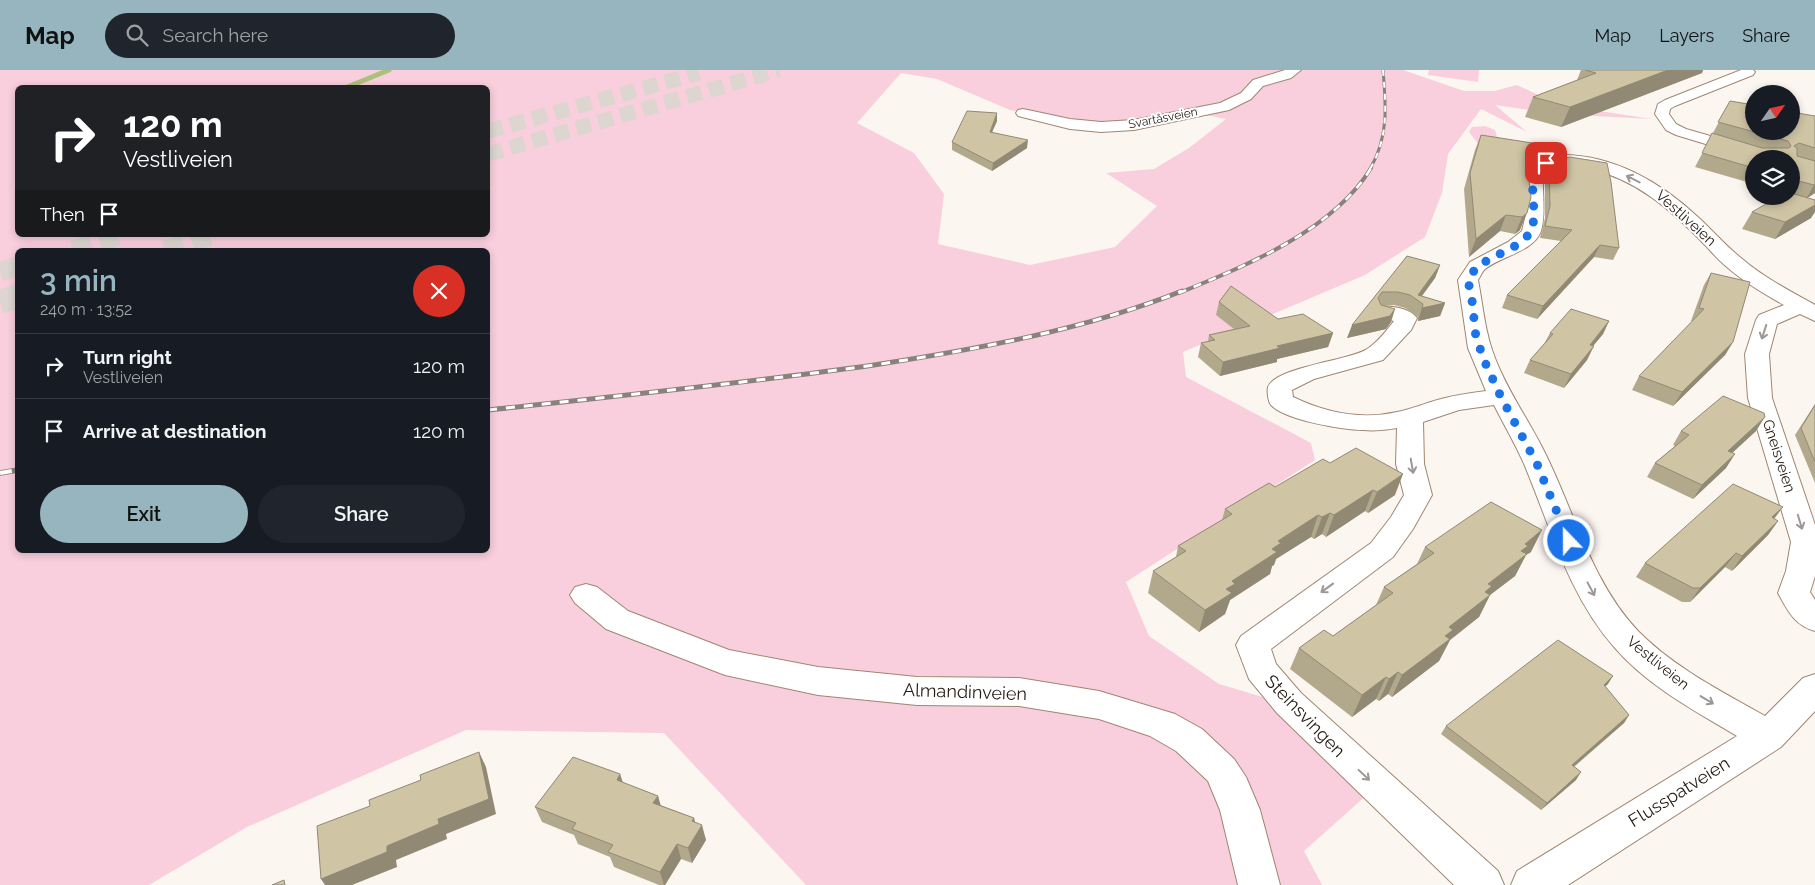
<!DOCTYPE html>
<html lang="en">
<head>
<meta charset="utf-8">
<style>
  body { margin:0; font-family:Raleway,sans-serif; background:#20242c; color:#f1f3f6; height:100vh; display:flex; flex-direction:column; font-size:19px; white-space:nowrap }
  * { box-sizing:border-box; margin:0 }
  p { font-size:16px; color:#9ea1a6 }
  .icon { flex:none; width:28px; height:28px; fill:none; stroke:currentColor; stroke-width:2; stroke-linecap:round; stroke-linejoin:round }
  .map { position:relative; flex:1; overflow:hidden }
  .drawer { position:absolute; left:15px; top:178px; width:475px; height:305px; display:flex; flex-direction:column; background:#171b24; border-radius:8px; box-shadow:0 2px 8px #0003 }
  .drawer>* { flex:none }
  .guide { position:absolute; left:15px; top:15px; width:475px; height:152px; border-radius:8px; box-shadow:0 2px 8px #0003; background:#202124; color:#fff; overflow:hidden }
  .needle { width:32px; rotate:56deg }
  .tools { position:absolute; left:1745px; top:15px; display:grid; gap:10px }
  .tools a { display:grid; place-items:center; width:55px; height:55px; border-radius:50%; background:#171b24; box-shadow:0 2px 8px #0003; font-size:25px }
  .pin { position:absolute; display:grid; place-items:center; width:42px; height:42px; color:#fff; margin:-21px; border-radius:10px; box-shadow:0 2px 8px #0006 }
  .me { position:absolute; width:55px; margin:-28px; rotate:338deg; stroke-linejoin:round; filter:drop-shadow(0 0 4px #0008) }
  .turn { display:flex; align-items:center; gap:18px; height:105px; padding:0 25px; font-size:22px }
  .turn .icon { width:65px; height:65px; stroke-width:2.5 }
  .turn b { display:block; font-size:35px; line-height:42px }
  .then { display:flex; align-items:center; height:48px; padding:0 25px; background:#0003; gap:10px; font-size:19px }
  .round { display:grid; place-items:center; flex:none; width:52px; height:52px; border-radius:26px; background:#20242c }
  .overview { display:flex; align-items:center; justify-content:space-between; height:85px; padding:0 25px }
  h1 { font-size:30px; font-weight:600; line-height:38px; color:#96b5bf }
  .button { display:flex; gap:10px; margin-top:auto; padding:10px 25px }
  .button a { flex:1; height:58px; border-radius:30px; background:#96b5bf; color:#111; font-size:20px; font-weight:600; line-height:58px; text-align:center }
  .button a+a { background:#20242c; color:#f1f3f6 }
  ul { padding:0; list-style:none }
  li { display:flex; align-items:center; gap:15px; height:65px; padding:0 25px; border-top:1px solid #363941 }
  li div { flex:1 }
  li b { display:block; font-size:19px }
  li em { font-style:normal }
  header { display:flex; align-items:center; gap:30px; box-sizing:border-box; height:70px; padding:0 25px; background:#96b5bf; color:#111 }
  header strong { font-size:24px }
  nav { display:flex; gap:28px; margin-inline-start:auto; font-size:18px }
  .search { width:350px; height:45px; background:#20242c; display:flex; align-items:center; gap:12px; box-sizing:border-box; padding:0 18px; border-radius:28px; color:#9ea1a6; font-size:19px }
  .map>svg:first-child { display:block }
</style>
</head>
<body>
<header>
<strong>Map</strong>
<div class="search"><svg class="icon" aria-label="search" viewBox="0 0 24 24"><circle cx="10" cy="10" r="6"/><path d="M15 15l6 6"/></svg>Search here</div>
<nav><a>Map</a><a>Layers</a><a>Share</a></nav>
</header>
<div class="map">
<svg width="1815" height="815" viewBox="0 0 1815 815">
  <rect width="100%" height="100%" fill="#fcf6f1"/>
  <g fill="#f9cedd" fill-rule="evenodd">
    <path d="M0,0H1403L1464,21H1494L1517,15L1545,28L1586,39L1652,49L1556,44L1495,35L1527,62L1481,39L1448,84L1442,123L1425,167L1365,205L1183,282L1186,307L1311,373L1315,390L1126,512L1149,566L1219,614L1269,629L1369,723L1304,781L1322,815H806L664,663L466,660L247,757L149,815H0ZM901,3L937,9L1010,40L1045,47L1119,55L1207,45L1226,49L1189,78L1154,99L1106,103L1157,136L1115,177L1030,195L938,174L944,124L914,83L857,53ZM18,18H488V165H18ZM18,180H488V480H18Z"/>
    <polygon points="1429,0 1479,0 1478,12 1428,5"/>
    <polygon points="1485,56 1495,60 1497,67 1505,71 1479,75 1469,62 1472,57"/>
  </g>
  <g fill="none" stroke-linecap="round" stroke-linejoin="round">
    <polyline stroke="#acc27b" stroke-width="5" points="345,18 389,0"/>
    <g stroke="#dcd5d0" stroke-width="15" stroke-dasharray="15 8" stroke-linecap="butt">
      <polyline points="488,61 699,3"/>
      <polyline points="488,84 779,0"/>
    </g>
    <g stroke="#dcd5d0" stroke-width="19" stroke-dasharray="19 9" stroke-linecap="butt">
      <polyline points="73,180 124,165"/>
      <polyline points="165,180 214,165"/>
      <polyline points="0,202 18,196"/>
    </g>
    <polyline stroke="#dcd5d0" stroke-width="24" stroke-dasharray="24 12" stroke-linecap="butt" points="0,232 18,226"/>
    <defs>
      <g id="minor">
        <polygon points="1285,0 1301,0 1291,8 1263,16 1251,29 1229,40 1134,60 1101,62 1070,59 1018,46 1016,43 1018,40 1023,39 1070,49 1101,52 1134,50 1220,33 1241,23 1253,10"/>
        <polygon points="1741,0 1753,0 1755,2 1753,5 1675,36 1670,39 1669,44 1676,54 1686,59 1780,86 1782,89 1755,89 1676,65 1666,60 1655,44 1658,34 1665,30"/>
        <path d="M1560,85C1613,84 1662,113 1699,148C1713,161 1726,176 1741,188C1763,207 1790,221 1815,235V251L1800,244L1777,254L1769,284L1772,328L1815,455V506L1810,522L1815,530V561C1794,555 1788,541 1778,523L1786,501L1791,472L1748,328L1745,284L1756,250L1759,245L1784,235C1764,224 1744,212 1727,197C1718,190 1711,181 1703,173C1671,140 1636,109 1590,99C1572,95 1558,93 1543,104C1542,122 1546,144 1541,161C1534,182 1498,187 1484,200C1482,202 1480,207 1478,210C1483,236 1485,263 1495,288C1508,322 1530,352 1546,385C1575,444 1592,513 1639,562C1675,598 1721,621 1765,646L1803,608L1815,604V641L1781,677L1568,815H1511L1517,801L1737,666C1695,641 1648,616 1615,578C1569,526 1551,459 1525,396C1516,375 1504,355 1494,335L1459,340L1423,352L1424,394L1432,425L1413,459L1393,487L1271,579L1276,594L1301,623L1498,801L1504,815H1454L1277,643L1249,609L1236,575L1241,566L1371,473L1391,447L1404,425L1396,394L1397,358C1386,360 1374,361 1363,360C1343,360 1285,350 1271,335C1268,331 1267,321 1268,317C1275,297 1352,290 1367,279C1377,273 1387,260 1394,251L1378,247L1375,242L1378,237C1389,235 1410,238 1417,248L1411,260L1383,290L1314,309L1292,320L1293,327C1326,343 1362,350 1397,342C1412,339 1426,333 1441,329C1456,325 1471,323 1486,321L1468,278L1458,210L1470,192L1508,172L1522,161L1526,144L1524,126L1527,102L1542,90Z"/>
        <polygon points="586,514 597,517 628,541 729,580 818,597 917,607 1019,608 1099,621 1175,644 1202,659 1234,689 1246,707 1260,740 1280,815 1238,815 1220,740 1208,711 1176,681 1150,666 1099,649 1019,636 917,635 818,625 725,605 606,559 575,533 570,525 575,517"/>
      </g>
    </defs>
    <use href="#minor" stroke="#a08671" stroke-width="2"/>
    <use href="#minor" fill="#fff" fill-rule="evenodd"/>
    <defs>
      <path id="rail-far3" d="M1370,99C1389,67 1386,35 1383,0"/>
      <path id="rail-far2" d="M1179,223C1245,196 1333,161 1371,98"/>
      <path id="rail-far1" d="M488,340C617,326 746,313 874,295C978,279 1084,260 1182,221"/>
      <polyline id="rail" points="0,403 18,400"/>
    </defs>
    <use href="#rail-far3" stroke="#89817b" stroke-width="3"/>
    <use href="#rail-far2" stroke="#89817b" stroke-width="4"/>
    <use href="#rail-far1" stroke="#89817b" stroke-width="5"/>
    <use href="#rail" stroke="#89817b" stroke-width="5.5"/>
    <use href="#rail-far3" stroke="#fff" stroke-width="2" stroke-dasharray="6" stroke-linecap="butt"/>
    <use href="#rail-far2" stroke="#fff" stroke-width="2.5" stroke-dasharray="8" stroke-linecap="butt"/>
    <use href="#rail-far1" stroke="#fff" stroke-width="3" stroke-dasharray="9" stroke-linecap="butt"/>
    <use href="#rail" stroke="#fff" stroke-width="4" stroke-dasharray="12" stroke-linecap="butt"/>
  </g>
  <g fill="#b2a98d">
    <polygon points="1581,0 1703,0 1702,3 1561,57 1525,47 1533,27 1577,10"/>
    <polygon points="1730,31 1815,46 1815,123 1808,127 1811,148 1775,169 1742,159 1752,142 1791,126 1791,89 1754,89 1754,114 1695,97"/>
    <polygon points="997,51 992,62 1027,78 992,101 952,80 952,72"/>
    <polygon points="1481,65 1545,75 1538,90 1530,97 1520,160 1515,164 1500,161 1469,187 1464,119 1475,80"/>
    <polygon points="1549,94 1619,178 1613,190 1594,187 1537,249 1502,238 1507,225 1561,171 1540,168 1545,148 1545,105"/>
    <polygon points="1407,186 1440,195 1435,208 1422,226 1445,233 1440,246 1418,251 1418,247 1405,238 1394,235 1381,235 1391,252 1386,259 1347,268"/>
    <polygon points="1711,203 1733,272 1725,285 1673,336 1632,320 1639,306 1693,251 1691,251 1704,215"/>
    <polygon points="1219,232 1278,249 1333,263 1328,277 1277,289 1277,292 1220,306 1198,287 1201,273 1208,272 1209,265 1234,259 1216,245"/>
    <polygon points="1609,251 1603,264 1593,276 1587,290 1564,318 1524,303 1530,290 1544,274 1550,263"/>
    <polygon points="1815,334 1815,413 1795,365"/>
    <polygon points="1681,361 1756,361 1732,383 1726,398 1693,429 1647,407 1655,393 1675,376 1673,375"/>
    <polygon points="1330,393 1395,425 1368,443 1365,441 1326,467 1322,464 1314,469 1311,467 1276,489 1274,495 1272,496 1270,504 1230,530 1225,544 1199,562 1148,523 1153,501 1176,487 1178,476 1222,450 1225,439"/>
    <polygon points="1783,437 1774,449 1778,451 1768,465 1732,501 1725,497 1690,532 1682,532 1636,507 1645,493"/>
    <polygon points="1425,477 1531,482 1526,485 1515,506 1490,525 1479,547 1450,570 1439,591 1392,627 1388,624 1379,631 1376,629 1352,647 1290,599 1299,578 1333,566 1376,535 1384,517 1417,494"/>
    <polygon points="1608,614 1605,616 1629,645 1624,653 1574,697 1576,710 1541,740 1441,664 1446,656"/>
    <polygon points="620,704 623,713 658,726 660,735 694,748 695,752 706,770 692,793 681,789 665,815 659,815 614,797 610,787 578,774 574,765 542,752 535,737"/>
  </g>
  <g fill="#918973">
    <polygon points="1668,0 1703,0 1702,3 1561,57 1570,37"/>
    <polygon points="997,43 997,51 989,69 990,62"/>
    <polygon points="1028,70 1027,78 992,101 993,93"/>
    <polygon points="1545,75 1538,90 1525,102 1532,86"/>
    <polygon points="1815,114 1815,123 1806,129 1814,115"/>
    <polygon points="1815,135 1815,142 1811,148 1775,169 1785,152"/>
    <polygon points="1527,143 1520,160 1515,164 1522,147"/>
    <polygon points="1506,145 1500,161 1469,187 1476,169"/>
    <polygon points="1600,175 1594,187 1537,249 1543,236"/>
    <polygon points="1440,195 1435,208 1418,231 1418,225"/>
    <polygon points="1445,233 1440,246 1418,251 1422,238"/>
    <polygon points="1395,239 1391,252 1386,259 1347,268 1352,255"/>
    <polygon points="1609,251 1603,264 1583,288 1590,275"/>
    <polygon points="1333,263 1328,277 1277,289 1277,292 1220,306 1223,292 1277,276"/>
    <polygon points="1733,272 1725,285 1673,336 1682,322"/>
    <polygon points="1594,276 1587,290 1564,318 1571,304"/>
    <polygon points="1765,347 1756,361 1719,395 1728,381"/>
    <polygon points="1735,384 1726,398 1693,429 1702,415"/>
    <polygon points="1403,404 1395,425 1368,443 1377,422"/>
    <polygon points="1373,420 1365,441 1326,467 1334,445"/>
    <polygon points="1783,437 1772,451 1772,447"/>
    <polygon points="1330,443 1322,464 1314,469 1322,447"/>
    <polygon points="1318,445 1311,467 1276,489 1274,495 1272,496 1270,504 1230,530 1225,544 1199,562 1205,540 1226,519 1232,511 1272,479 1278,471"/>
    <polygon points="1778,451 1768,465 1732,501 1742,486"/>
    <polygon points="1542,460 1531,482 1526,485 1515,506 1486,528 1490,525 1479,547 1450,570 1439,591 1392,627 1402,605 1449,557 1525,474"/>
    <polygon points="1736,483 1725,497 1690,532 1700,518"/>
    <polygon points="1398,602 1388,624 1379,631 1389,609"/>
    <polygon points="1613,606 1608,614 1598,623 1604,615"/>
    <polygon points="1386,607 1376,629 1352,647 1362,625"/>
    <polygon points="1629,645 1624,653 1566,703 1572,695"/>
    <polygon points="479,682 486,697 496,744 446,764 447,769 396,790 397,797 352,815 325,815 321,809 387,776"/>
    <polygon points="1581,702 1576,710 1541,740 1547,733"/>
    <polygon points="620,704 625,720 617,710"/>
    <polygon points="658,726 662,740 653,733"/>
    <polygon points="694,748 697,763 702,755 706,770 692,793 688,778 692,751"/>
    <polygon points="677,774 681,789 665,815 664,815 660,802"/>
  </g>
  <g fill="#cfc4a4" stroke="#918973">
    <polygon points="1585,0 1668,0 1570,37 1533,27 1596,3"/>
    <polygon points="1730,31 1754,35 1754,61 1791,61 1791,42 1815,46 1815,78 1799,73 1794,76 1797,78 1797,86 1815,91 1815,114 1814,115 1791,109 1791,89 1754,89 1754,98 1702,83 1712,63 1762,78 1789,78 1791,76 1788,71 1718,52"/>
    <polygon points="967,41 997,43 990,62 1028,70 993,93 952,72"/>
    <polygon points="1481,65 1545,75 1532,86 1529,110 1531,127 1527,143 1522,147 1506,145 1476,169 1470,103"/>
    <polygon points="1570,87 1607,93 1611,112 1619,178 1600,175 1543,236 1507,225 1572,160 1545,156 1550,136 1549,94 1559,89"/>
    <polygon points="1791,123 1815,130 1815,135 1785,152 1752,142 1780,126 1791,126"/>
    <polygon points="1407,186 1440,195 1418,225 1445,233 1422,238 1423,234 1410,225 1398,222 1382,222 1378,228 1381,235 1395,239 1390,246 1352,255"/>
    <polygon points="1711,203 1750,212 1733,272 1682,322 1639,306 1704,239 1699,238"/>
    <polygon points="1231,216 1278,249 1303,244 1333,263 1277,276 1280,278 1223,292 1201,273 1215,270 1209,265 1250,256 1219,232"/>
    <polygon points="1571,239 1609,251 1590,275 1594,276 1571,304 1530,290 1553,264 1550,263"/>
    <polygon points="1723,326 1764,343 1765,347 1728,381 1735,384 1702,415 1655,393 1689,365 1681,361"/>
    <polygon points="1815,335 1815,392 1801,358"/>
    <polygon points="1356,378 1403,404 1377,422 1373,420 1334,445 1330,443 1322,447 1318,445 1278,471 1281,473 1272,479 1277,482 1232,511 1235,514 1226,519 1232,523 1205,540 1153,501 1186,481 1178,476 1232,444 1225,439 1269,413 1275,417 1323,389 1330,393"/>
    <polygon points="1733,414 1783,437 1772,447 1778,451 1742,486 1736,483 1700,518 1693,518 1645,493"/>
    <polygon points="1491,432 1542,460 1525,474 1528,476 1521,481 1527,484 1488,514 1492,516 1485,522 1490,525 1449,557 1453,560 1445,566 1450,569 1402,605 1398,602 1389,609 1386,607 1362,625 1299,578 1324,560 1333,566 1393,523 1384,517 1434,483 1425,477"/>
    <polygon points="1558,570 1613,606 1604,615 1629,645 1572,695 1581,702 1547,733 1446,656"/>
    <polygon points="479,682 489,729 438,749 439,754 387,776 387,782 321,809 317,756 370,736 369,730 421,710 420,705"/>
    <polygon points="573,687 620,704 617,710 658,726 653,733 694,748 692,751 702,755 688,778 677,774 660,802 608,782 613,775 572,759 576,753 535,737"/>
    <polygon points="284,810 285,815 272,815"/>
  </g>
  <defs><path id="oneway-shaft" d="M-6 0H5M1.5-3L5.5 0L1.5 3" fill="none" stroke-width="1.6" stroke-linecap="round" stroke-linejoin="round" transform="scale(1.25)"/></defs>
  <g stroke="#9d9895">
    <use href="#oneway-shaft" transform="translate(1633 109) rotate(-153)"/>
    <use href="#oneway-shaft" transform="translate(1764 262) rotate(108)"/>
    <use href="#oneway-shaft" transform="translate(1412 396) rotate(80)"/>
    <use href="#oneway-shaft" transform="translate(1800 452) rotate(73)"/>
    <use href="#oneway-shaft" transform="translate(1327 518) rotate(144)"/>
    <use href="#oneway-shaft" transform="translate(1591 519) rotate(62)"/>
    <use href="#oneway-shaft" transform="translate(1707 630) rotate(31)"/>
    <use href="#oneway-shaft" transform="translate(1364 705) rotate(43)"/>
  </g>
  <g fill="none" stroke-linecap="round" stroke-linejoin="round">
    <polyline stroke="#1a73e8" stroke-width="9" stroke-dasharray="0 16.2" points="1546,93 1535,102 1532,126 1535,144 1531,163 1515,176 1477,196 1468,210 1473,236 1475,262 1483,288 1501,327 1537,394 1569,471"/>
  </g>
  <g text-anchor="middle" stroke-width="4" stroke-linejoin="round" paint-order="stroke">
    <g font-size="12" fill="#251b13" stroke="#fff">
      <text transform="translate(1163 48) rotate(-11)" y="4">Svartåsveien</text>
    </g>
    <g font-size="15" fill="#251b13" stroke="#fff">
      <text transform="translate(1686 148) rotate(42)" y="5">Vestliveien</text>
      <text transform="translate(1779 386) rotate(72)" y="5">Gneisveien</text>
      <text transform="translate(1658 593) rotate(39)" y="5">Vestliveien</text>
    </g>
    <g font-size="18" fill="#251b13" stroke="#fff">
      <text transform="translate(965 622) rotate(2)" y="6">Almandinveien</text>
      <text transform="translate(1305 646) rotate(46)" y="6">Steinsvingen</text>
      <text transform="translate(1679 722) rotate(-32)" y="6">Flusspatveien</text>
    </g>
  </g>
</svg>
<div class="tools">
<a><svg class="needle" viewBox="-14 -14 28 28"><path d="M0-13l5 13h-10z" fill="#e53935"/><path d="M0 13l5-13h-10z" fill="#9ea1a6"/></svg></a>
<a><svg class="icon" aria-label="layers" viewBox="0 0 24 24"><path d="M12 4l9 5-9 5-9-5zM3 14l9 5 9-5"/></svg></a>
</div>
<div class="pin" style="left:1546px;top:93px;background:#d93025"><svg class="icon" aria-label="arrive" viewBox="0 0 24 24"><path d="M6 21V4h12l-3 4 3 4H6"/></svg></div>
<svg class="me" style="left:1569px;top:471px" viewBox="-20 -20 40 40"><circle r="17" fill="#1a73e8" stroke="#fff" stroke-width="3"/><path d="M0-11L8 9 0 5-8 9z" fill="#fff"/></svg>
<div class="guide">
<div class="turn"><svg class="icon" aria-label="right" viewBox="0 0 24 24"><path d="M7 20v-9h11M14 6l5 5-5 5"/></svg><div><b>120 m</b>Vestliveien</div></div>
<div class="then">Then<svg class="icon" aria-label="arrive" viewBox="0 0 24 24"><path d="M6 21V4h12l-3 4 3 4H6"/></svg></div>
</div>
<section class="drawer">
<div class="overview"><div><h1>3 min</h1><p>240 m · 13:52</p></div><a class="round" style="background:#d93025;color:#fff"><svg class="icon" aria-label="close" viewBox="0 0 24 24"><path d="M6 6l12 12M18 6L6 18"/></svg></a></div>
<ul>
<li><svg class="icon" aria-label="right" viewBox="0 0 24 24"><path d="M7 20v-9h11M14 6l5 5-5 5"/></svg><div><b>Turn right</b><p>Vestliveien</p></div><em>120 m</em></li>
<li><svg class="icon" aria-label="arrive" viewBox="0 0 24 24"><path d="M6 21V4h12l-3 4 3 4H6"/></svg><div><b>Arrive at destination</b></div><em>120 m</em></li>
</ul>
<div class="button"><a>Exit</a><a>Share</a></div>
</section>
</div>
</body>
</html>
